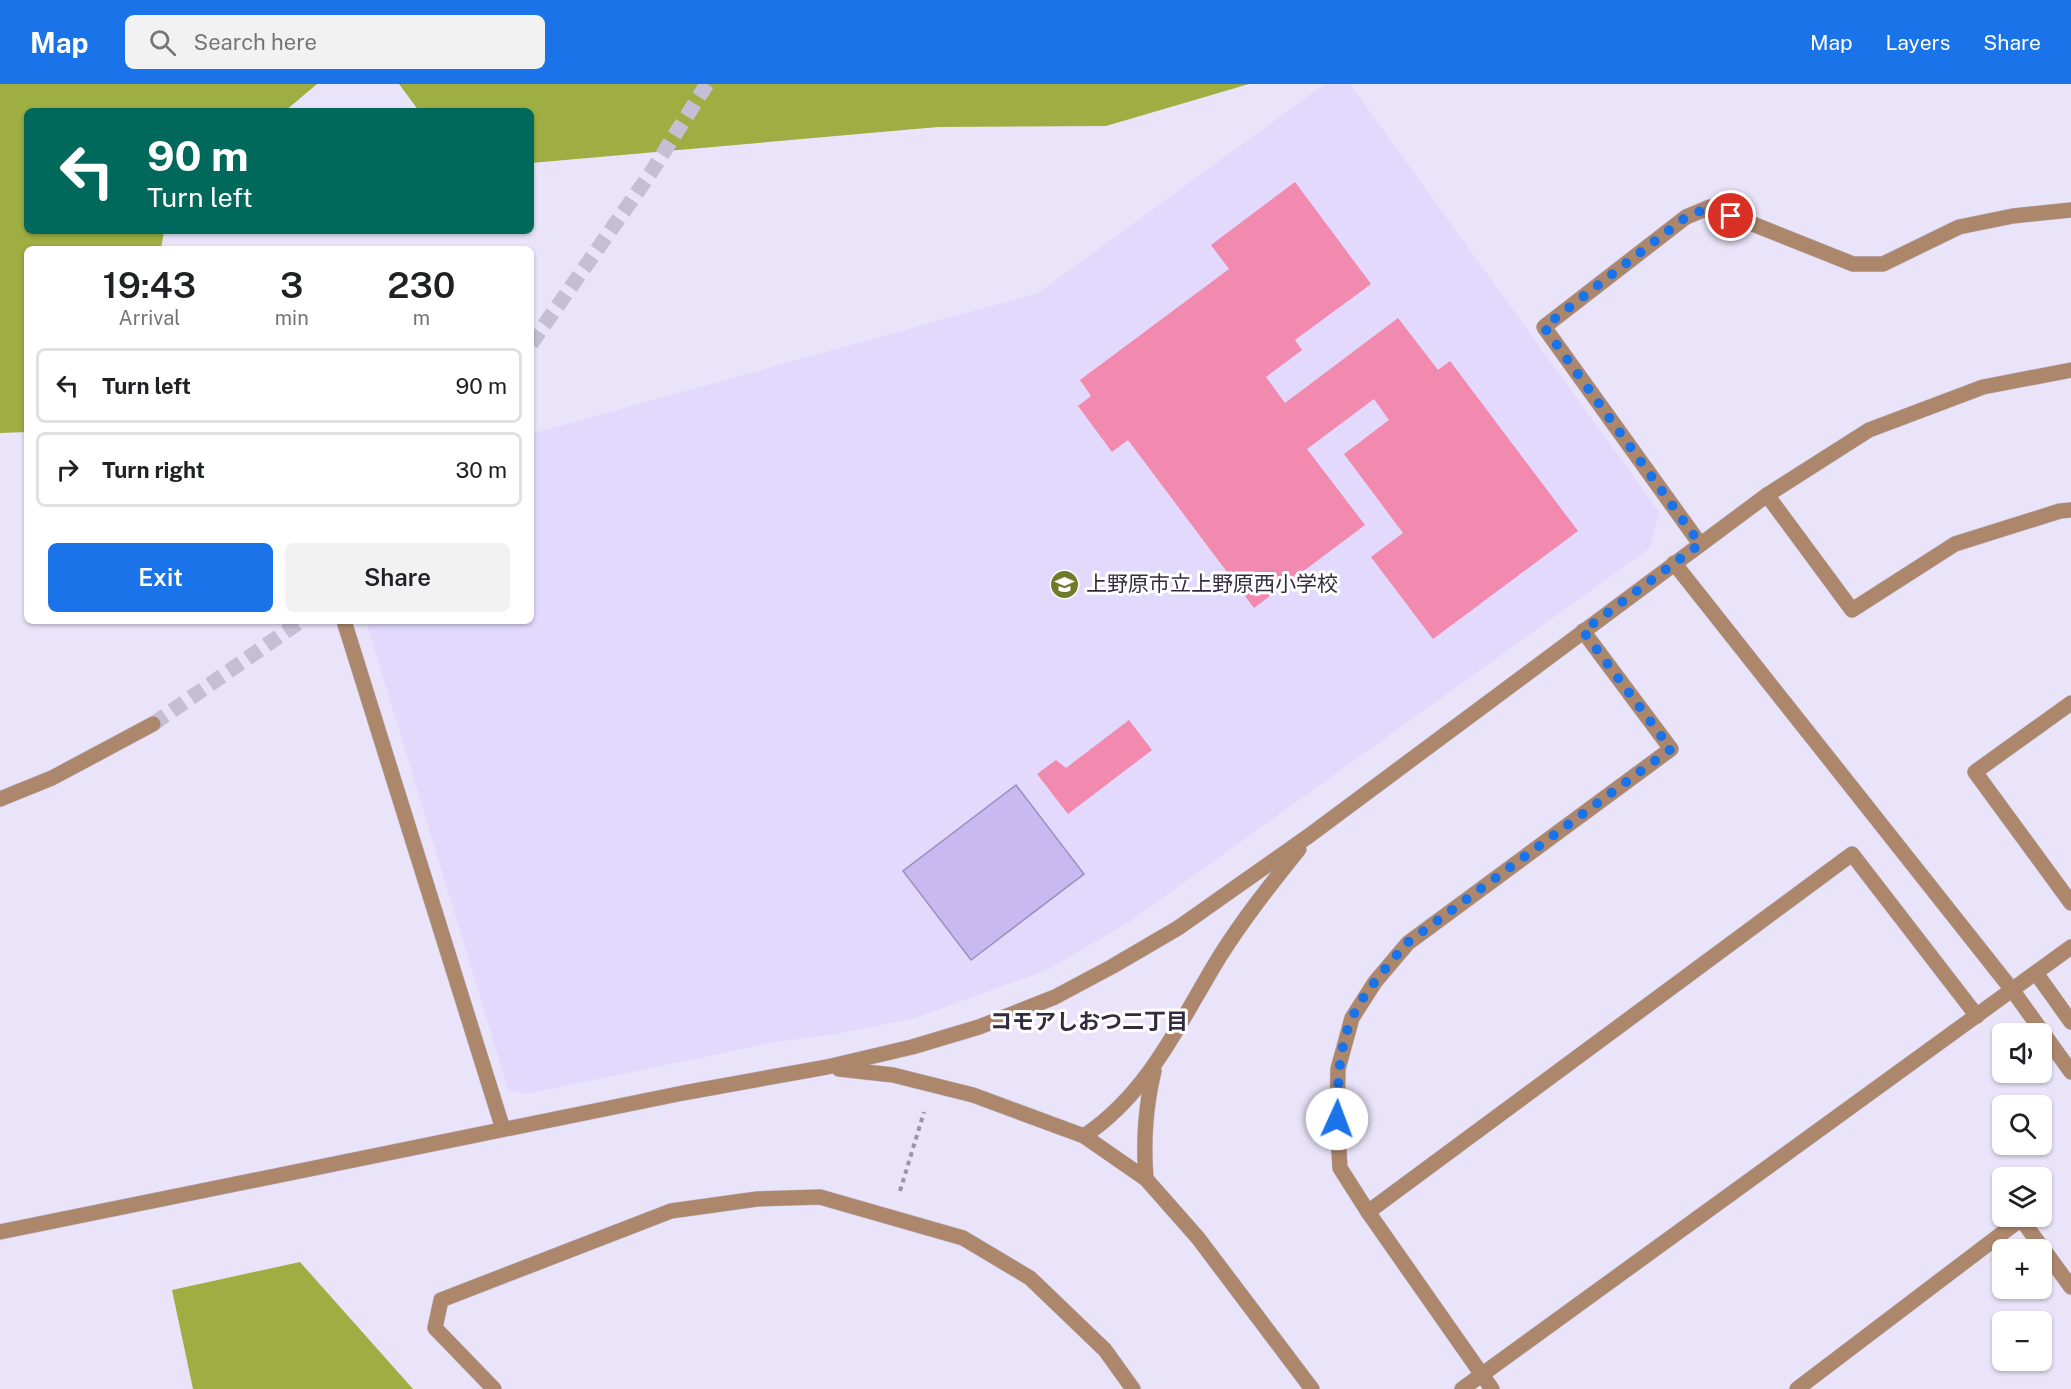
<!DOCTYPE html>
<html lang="en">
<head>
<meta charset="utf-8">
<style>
  body { margin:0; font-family:"Public Sans","Noto Sans JP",sans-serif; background:#f2f2f2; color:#202124; height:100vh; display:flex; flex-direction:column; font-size:22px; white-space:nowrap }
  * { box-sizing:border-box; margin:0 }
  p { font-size:20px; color:#757577 }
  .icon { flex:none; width:33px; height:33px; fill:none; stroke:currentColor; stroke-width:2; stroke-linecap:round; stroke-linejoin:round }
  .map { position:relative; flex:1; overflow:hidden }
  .drawer { position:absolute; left:24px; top:162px; width:510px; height:378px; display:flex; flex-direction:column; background:#fff; border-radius:9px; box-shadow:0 2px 4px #0004 }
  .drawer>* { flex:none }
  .top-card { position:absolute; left:24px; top:24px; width:510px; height:126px; border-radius:9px; box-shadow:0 2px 4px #0004; background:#00695c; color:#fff; overflow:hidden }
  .tools { position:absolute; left:1992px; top:939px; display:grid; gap:12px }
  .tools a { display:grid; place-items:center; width:60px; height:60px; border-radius:9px; background:#fff; box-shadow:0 2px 4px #0004; font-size:30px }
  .pin { position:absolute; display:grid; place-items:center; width:51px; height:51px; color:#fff; margin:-26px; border:3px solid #fff; border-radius:50%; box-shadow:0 2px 6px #0007 }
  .me { position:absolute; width:66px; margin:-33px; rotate:2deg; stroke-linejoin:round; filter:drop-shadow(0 0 4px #0008) }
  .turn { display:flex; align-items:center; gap:21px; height:126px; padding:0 24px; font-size:27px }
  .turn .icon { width:78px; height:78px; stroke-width:2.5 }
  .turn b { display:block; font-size:42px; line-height:51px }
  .eta { display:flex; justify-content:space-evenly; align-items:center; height:102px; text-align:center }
  .eta b { font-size:36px; font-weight:600; line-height:42px }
  .cta { display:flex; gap:12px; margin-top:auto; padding:12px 24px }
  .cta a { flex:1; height:69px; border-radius:9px; background:#1a73e8; color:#fff; font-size:24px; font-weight:600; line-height:69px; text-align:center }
  .cta a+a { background:#f2f2f2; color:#202124 }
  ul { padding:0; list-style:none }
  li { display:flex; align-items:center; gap:18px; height:75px; margin:0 12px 9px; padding:0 12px; border:3px solid #e0e0e0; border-radius:9px }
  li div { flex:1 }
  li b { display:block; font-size:22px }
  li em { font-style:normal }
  header { display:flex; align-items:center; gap:36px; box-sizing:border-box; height:84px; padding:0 30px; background:#1a73e8; color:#fff }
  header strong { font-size:28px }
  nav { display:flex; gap:33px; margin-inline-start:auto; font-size:21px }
  .search { width:420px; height:54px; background:#f2f2f2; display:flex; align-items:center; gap:15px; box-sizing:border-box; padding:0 21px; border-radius:9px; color:#757577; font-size:22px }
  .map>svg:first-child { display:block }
</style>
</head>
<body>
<header>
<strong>Map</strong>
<div class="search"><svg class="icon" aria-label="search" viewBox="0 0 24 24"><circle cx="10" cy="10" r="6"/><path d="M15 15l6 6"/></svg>Search here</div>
<nav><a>Map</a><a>Layers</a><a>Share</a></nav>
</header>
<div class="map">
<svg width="2071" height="1305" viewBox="0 0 2071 1305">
  <rect width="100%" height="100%" fill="#e9e4f9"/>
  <polygon fill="#e2d9fd" points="1325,0 1350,0 1659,428 1650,464 1129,838 1047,886 915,934 835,950 776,958 526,1010 508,1005 366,537 531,537 531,350 1038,209"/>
  <g fill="#9eae42">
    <polygon points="0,0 317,0 285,27 27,27 27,147 164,147 161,165 27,165 27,348 0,349"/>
    <polygon points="399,0 1249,0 1106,42 938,43 531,79 531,27 419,27"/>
    <polygon points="300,1178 413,1305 193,1305 172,1206"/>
  </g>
  <polygon fill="#c8b9f1" stroke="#9b8fbc" stroke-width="1.5" points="1016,701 1084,790 971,876 903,787"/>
  <g fill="#f289af">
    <polygon points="1295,98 1371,200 1295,256 1302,266 1266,293 1285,319 1398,234 1438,286 1450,277 1578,447 1433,555 1371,473 1403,449 1344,370 1389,336 1374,315 1307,365 1365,441 1254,524 1128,356 1112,368 1078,322 1091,312 1080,296 1229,185 1211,161"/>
    <polygon points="1129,636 1152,666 1068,730 1037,690 1056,676 1066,684"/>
  </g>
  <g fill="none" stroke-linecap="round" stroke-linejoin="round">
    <g stroke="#c4bfd4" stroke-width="15" stroke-dasharray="15 8" stroke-linecap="butt">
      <polyline points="531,260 650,90 707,0"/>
      <polyline points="153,640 301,537"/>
    </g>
    <defs>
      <g id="minor">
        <polyline points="1767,411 1852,526 1955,460 2060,427 2071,426"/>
        <polyline points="1700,460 1544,243 1686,133 1710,123 1853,180 1883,180 1959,143 2013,132 2071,126"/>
        <polyline points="1674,479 2013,907 2071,988"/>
        <polyline points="344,537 503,1045"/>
        <polyline points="2071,619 1975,688 2071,819"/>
        <polyline points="0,715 52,694 153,640"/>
        <polyline points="2036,889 2071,938"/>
        <polyline points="839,985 893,991 973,1011 1084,1052 1146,1095 1198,1154 1312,1305"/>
        <path d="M1084,1052C1150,1008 1180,937 1220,872C1244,834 1271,800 1299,765"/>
        <path d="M1146,1095C1143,1057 1145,1024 1154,987"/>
        <polyline points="1368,1128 1852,770 1977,932"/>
        <polyline points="0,1148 683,1009 827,983 912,963 979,943 1055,913 1113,882 1178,844 1310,751 1767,411 1869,346 1983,303 2071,286"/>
        <polyline points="494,1305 435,1244 441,1216 671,1127 757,1115 820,1113 963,1154 1030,1194 1105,1266 1133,1305"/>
        <polyline points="1462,1305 2071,863"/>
        <polyline points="1492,1305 1368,1128 1340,1084 1337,1035 1338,985 1352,934 1375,898 1408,859 1671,665 1583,547"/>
        <polyline points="1797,1305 2021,1135 2071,1203"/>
      </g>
    </defs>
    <use href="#minor" stroke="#c4bfd4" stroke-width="16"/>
    <polyline stroke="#9994a9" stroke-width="4" stroke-dasharray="4.5 4.5" stroke-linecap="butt" points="900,1107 924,1028"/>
    <use href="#minor" stroke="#ad876c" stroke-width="15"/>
  </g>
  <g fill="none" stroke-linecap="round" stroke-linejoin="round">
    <path stroke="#1a73e8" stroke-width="10" stroke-dasharray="0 18" d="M1337,1035C1338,1001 1338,965 1352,934C1365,906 1388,882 1407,859L1671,665L1583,547L1700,460L1544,243L1686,133L1710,123L1731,132"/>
  </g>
  <defs>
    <symbol id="school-disc" viewBox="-11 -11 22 22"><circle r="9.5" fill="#6f7b28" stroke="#fff"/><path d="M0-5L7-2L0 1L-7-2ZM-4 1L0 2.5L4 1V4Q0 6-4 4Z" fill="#fff"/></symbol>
  </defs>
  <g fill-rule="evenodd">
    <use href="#school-disc" x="1048" y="484" width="33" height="33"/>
  </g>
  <g text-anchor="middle" stroke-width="6" stroke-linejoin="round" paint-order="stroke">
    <g font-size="21" fill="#322c41" stroke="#fff" text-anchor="start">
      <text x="1086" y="507">上野原市立上野原西小学校</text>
    </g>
    <g font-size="22" font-weight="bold" fill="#322c41" stroke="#fff">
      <text x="1089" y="945">コモアしおつ二丁目</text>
    </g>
  </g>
</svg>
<div class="tools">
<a><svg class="icon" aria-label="sound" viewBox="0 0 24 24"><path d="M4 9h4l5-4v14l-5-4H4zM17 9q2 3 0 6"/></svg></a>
<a><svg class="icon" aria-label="search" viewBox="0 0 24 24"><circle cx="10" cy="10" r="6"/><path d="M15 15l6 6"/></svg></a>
<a><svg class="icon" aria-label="layers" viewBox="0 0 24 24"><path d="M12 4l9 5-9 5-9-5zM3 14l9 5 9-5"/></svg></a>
<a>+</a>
<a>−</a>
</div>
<div class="pin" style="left:1731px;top:132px;background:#d93025"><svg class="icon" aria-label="arrive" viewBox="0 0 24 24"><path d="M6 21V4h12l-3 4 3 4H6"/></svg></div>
<svg class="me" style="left:1337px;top:1035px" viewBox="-20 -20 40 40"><circle r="19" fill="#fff"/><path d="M0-13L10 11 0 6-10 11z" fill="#1a73e8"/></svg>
<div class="top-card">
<div class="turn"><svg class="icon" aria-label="left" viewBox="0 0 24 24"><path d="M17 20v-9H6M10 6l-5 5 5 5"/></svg><div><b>90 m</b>Turn left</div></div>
</div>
<section class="drawer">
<div class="eta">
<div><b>19:43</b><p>Arrival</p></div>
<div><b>3</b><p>min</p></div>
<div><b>230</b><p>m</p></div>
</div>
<ul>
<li><svg class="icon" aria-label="left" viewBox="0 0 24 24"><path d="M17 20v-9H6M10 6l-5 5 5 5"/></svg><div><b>Turn left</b></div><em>90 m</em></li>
<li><svg class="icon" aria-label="right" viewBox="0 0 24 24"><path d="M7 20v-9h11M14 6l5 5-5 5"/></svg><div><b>Turn right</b></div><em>30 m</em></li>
</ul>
<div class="cta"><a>Exit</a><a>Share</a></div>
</section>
</div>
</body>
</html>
